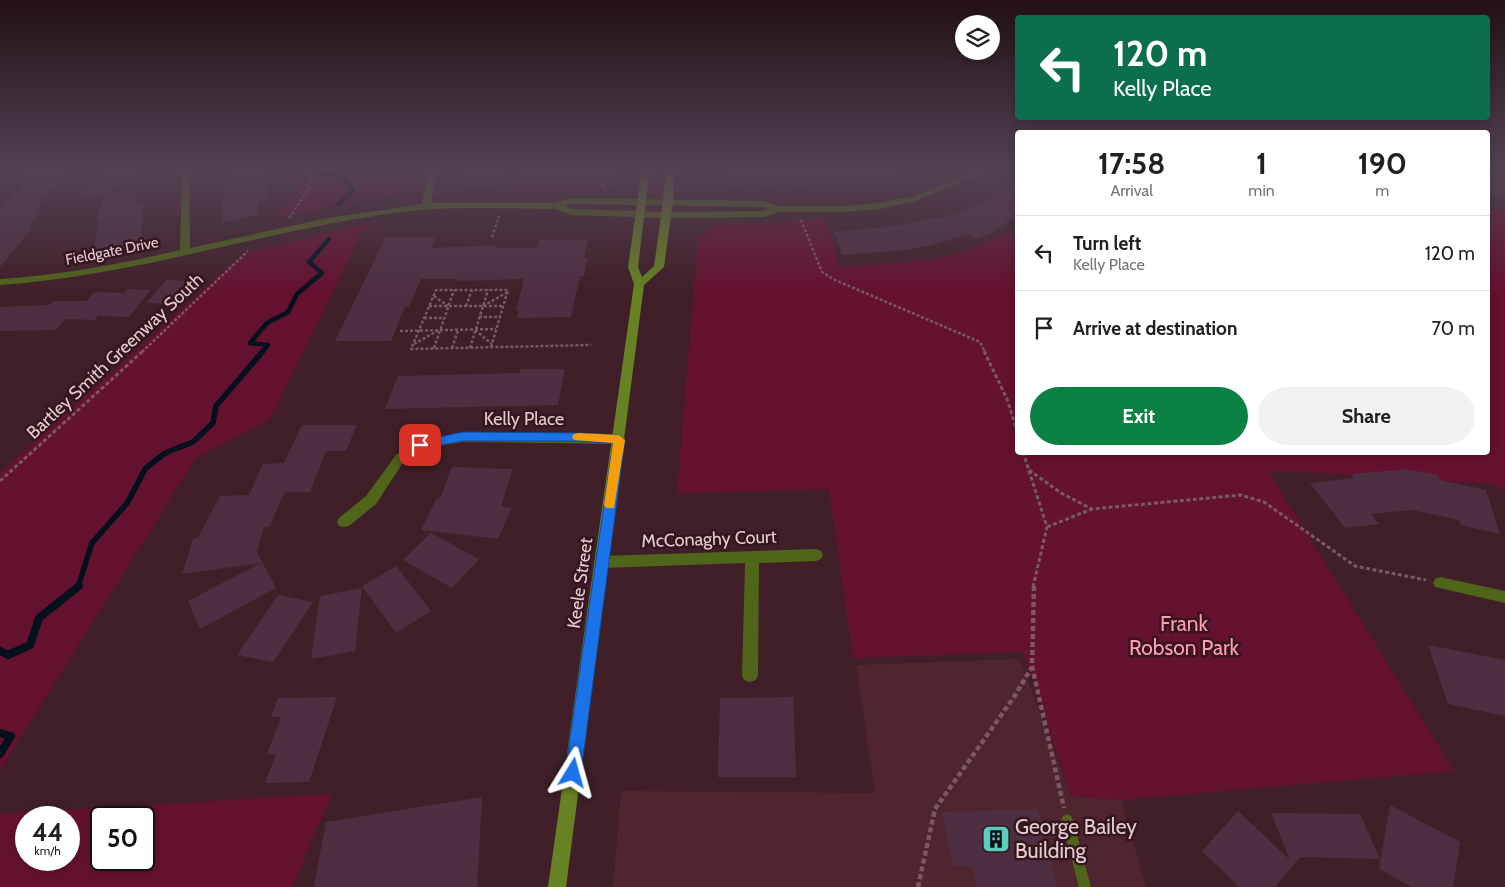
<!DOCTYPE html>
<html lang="en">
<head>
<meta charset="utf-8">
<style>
  body { margin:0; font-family:Cabin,sans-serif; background:#f2f2f2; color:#202124; height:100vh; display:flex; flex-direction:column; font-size:19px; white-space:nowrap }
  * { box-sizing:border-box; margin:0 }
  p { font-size:16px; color:#757577 }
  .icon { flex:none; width:28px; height:28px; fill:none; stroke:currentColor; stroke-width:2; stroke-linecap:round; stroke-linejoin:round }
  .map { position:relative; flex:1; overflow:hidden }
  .drawer { position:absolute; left:1015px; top:130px; width:475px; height:325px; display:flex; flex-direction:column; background:#fff; border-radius:5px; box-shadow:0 2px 12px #0003 }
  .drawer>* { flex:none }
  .banner { position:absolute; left:1015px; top:15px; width:475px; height:105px; border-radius:5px; box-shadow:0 2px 12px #0003; background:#0b6e4f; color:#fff; overflow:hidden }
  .fabs { position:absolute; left:955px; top:15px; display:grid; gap:10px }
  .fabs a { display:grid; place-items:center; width:45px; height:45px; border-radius:50%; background:#fff; box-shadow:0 2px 12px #0003; font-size:25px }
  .speed { position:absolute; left:15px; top:806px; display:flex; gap:10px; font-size:25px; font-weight:700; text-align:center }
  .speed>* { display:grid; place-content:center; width:65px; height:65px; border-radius:50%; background:#fff; box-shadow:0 2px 12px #0003; line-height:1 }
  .speed small { font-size:12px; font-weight:400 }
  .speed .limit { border:2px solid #111; border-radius:8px; background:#fff; color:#111 }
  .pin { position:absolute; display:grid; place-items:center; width:42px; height:42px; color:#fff; margin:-21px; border-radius:10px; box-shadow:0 2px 8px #0006 }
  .me { position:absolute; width:55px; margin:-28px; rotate:8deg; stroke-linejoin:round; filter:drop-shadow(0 0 4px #0008) }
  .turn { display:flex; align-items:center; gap:18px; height:105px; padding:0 15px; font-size:22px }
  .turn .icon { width:65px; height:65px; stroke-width:2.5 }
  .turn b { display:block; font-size:35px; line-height:42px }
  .eta { display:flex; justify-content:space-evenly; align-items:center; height:85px; text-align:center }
  .eta b { font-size:30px; font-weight:800; line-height:35px }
  .button { display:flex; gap:10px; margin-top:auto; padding:10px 15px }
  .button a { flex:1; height:58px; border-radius:30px; background:#0b8043; color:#fff; font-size:20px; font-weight:800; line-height:58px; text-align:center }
  .button a+a { background:#f2f2f2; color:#202124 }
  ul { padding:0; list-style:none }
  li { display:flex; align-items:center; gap:15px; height:75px; padding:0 15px; border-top:1px solid #e0e0e0 }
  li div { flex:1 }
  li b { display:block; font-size:19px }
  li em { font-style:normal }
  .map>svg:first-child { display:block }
</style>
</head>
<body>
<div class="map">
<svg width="1505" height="887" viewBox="0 0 1505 887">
  <rect width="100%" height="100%" fill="#401f28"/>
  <g fill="#4f2530">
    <polygon points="522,168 625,168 622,184 605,186 596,192 513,192"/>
    <polygon points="1020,659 1071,796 1121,800 1146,887 613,887 621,791 875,793 856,665"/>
  </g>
  <g fill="#651130" fill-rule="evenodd">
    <polygon points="297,168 411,168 403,193 275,218 291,197"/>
    <polygon points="1505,209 1505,490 1494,484 1288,471 1269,472 1454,771 1121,800 1071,796 1023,652 853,658 829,489 677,493 698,237 707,233 712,225 826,220 840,267 925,260 944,257 970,250 1007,233 1017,233 1018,452 1488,452 1488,210"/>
    <polygon points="371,223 361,234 270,419 196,458 0,770 0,473 244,253"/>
    <path d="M332,794L292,887H0V814ZM26,818H69V860H26ZM101,818H144V860H101Z"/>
  </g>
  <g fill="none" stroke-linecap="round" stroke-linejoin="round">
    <g stroke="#03111d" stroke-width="4.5">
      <polyline points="326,168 320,173 344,177 353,191 338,204"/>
      <polyline points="262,352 268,345 250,343 267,323 288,312 297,294 322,273 309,262 329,239"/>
    </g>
    <polyline stroke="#03111d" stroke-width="5.5" points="78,587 92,543 128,502 145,469 165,453 193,442 213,423 216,406 263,351"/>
    <g stroke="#03111d" stroke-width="8">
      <polyline points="0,651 8,655 30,645 39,618 79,586"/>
      <polyline points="0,733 11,736 0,754"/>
    </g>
  </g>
  <g fill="#4e2f41">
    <polygon points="45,168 70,168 33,213 40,213 28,228 32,228 0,267 0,209 22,186 21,174"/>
    <polygon points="109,168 138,168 110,193 75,198"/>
    <polygon points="233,168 265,168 267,200 258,202 258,215 222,223 222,197 226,196 225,183 234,182"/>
    <polygon points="470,168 502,168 493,186 461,185"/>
    <polygon points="725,168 899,168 900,174 857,184 855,182 829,185 827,182 794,186 792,183 762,186 761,183 731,186"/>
    <polygon points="1505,175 1505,197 1488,199 1488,177"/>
    <polygon points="1018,185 1018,217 993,230 996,232 975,239 969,234 928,246 897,251 842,255 834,232 894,226 942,217 966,209"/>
    <polygon points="138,191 133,204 144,203 140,216 143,216 140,243 93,252 99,219 96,220 105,196"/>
    <polygon points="386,237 435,237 431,248 497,245 496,247 505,248 536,248 539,240 588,240 584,258 588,258 584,276 580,276 571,317 517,318 519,311 516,311 524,279 457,281 458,279 421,279 409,307 405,307 391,341 335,341"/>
    <polygon points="166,280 191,281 172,304 146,303"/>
    <polygon points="127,289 151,290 129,317 98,316 95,320 66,319 56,330 0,331 0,307 49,305 53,301 86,301 94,292 124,293"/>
    <polygon points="520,369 565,369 558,405 385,409 398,376 519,373"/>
    <polygon points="302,425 357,425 346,451 326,451 310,492 285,492 269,527 264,527 257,552 276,588 200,629 188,601 261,563 182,574 193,539 198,538 220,496 249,495 263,464 284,463"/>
    <polygon points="452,467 513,469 501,506 512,508 498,539 421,530 437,498 440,499"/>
    <polygon points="1400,468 1438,475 1440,480 1486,490 1500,534 1461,525 1459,520 1412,510 1371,514 1379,524 1345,528 1310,483 1354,478 1351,474 1401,470"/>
    <polygon points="431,533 479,559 452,588 403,560"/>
    <polygon points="396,566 431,611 396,633 362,586"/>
    <polygon points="362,588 355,651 311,659 320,596"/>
    <polygon points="278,595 313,602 273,662 237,655"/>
    <polygon points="1428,645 1505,660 1505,716 1448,704"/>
    <polygon points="337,697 309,782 265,783 276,754 267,754 281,717 271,717 278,698"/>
    <polygon points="793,697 796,777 718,777 720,698"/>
    <polygon points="482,797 477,887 314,887 326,822"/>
    <polygon points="1390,805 1460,842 1453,887 1412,887 1379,869"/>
    <polygon points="1038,809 1057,887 976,887 972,866 953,867 942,812"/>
    <polygon points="1238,811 1290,860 1271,813 1360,814 1380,859 1300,857 1275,887 1239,887 1202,851"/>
  </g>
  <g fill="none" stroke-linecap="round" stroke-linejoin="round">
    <g stroke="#785a62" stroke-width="2.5" stroke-dasharray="3 2" stroke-linecap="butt">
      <polyline points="588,176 600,182 606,190"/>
      <polyline points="289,218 309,188 313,168"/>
      <polyline points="801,220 822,272 835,280 980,342 985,352"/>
      <polyline points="492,237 499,216"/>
      <polyline points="434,296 448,306"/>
      <polyline points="429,306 503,306"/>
      <polyline points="466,306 472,290"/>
      <polyline points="483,306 506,293"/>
      <polyline points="479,317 500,317"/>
      <polyline points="424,318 444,318"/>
      <polyline points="475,330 492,344"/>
      <polyline points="400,331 496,329"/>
      <polyline points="414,344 439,330"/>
      <polyline points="491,347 508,290 436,290 411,349 591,345"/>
      <polyline points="434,348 454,290"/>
      <polyline points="452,348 458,330"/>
      <polyline points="470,348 488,290"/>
      <polyline points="142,352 248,251"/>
    </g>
    <g stroke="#785a62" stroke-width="3" stroke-dasharray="4 2.5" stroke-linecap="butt">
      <polyline points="984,351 1007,399 1018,434"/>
      <polyline points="1023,452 1047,527 1033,587"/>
      <polyline points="1029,470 1061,493 1092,509 1241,495 1264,502 1355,566 1426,580"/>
      <polyline points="0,481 143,351"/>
      <polyline points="1047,527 1092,509"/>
    </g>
    <g stroke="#785a62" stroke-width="4.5" stroke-dasharray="5 3" stroke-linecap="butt">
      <polyline points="1034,586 1032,666 1064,808"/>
      <polyline points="918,887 935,809 1014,697 1032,667"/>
    </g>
    <polygon fill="#4f651a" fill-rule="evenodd" points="1067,814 1071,816 1073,820 1091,887 1079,887 1061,820 1063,816"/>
    <g fill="#4f651a" fill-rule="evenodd">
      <path d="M429,168H437L431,203H555L570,198L764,201L779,206H843L878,203L911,197L984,168H995L913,202L878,209L843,212H779L764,217L667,218L571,215L555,209C502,209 448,205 395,213C262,231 135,276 0,285V279C61,275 120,264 180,250L182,171H188L189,173L190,248L328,218L422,204ZM571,204L763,207L769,209L763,211L667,212L572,209L565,206Z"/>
      <polygon points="463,432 619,434 623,436 625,439 623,442 619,444 463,442 423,449 404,461 376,504 349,526 344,527 339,526 337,522 339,518 366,496 396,455 416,442"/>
      <polygon points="816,549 821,551 823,555 821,559 816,561 759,563 758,675 756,680 750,682 744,680 742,675 745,563 602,568 597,566 595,562 597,558 602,556"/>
      <polygon points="1440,577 1505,591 1505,603 1435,587 1433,583 1435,579"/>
    </g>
    <polygon fill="#678224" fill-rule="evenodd" points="642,168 650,168 638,267 642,277 654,266 663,202 666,168 674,168 673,202 664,267 644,285 566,887 548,887 634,284 628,267"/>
  </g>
  <linearGradient id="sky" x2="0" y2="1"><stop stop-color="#231116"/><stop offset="0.58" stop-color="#534253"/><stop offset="1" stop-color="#534253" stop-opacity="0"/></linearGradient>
  <rect width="1505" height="292" fill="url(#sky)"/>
  <polygon fill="#1a73e8" stroke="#114b97" points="463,432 575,433 619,435 625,440 581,773 579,778 573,780 568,778 565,773 613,443 575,441 463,441 420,449 414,445 420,441"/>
  <polygon fill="#f59e0b" points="578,433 619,435 625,440 614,508 606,508 604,505 613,443 574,440 572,437 574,434"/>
  <defs>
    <symbol id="building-square" viewBox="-11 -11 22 22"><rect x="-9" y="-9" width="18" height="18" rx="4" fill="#58cebf" stroke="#35151e"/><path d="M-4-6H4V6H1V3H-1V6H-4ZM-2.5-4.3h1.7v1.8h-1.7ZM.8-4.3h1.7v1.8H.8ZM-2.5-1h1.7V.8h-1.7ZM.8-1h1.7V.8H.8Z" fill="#111"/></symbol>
  </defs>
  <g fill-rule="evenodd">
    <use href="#building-square" x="980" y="823" width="32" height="32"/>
  </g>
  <g text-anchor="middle" stroke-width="5" stroke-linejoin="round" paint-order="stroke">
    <g font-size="15" fill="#e3ccd0" stroke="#35151e">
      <text transform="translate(112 251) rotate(-11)" y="5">Fieldgate Drive</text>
    </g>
    <g font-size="18" fill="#e3ccd0" stroke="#35151e">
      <text transform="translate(115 356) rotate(-43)" y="6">Bartley Smith Greenway South</text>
      <text x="524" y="425">Kelly Place</text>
      <text transform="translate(709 539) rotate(-2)" y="6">McConaghy Court</text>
      <text transform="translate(580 583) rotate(-82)" y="6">Keele Street</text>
    </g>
    <g font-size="21" fill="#fe9db5" stroke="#35151e">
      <text x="1184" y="631">Frank<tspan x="1184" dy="24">Robson Park</tspan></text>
    </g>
    <g font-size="21" fill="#e3ccd0" stroke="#35151e" text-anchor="start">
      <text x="1015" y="834">George Bailey<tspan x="1015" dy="24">Building</tspan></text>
    </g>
  </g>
</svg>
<div class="fabs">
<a><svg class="icon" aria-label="layers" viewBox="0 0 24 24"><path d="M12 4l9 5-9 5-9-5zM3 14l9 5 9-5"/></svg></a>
</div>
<div class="speed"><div>44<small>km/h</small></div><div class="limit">50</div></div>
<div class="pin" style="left:420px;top:445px;background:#d93025"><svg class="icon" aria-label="arrive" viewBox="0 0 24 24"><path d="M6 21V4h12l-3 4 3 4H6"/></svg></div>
<svg class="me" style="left:573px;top:773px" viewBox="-20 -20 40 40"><path d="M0-17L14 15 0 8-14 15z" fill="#1a73e8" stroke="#fff" stroke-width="4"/></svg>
<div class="banner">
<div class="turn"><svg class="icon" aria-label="left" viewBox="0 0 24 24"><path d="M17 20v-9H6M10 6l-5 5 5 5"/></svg><div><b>120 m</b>Kelly Place</div></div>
</div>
<section class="drawer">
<div class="eta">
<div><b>17:58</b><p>Arrival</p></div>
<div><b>1</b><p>min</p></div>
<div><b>190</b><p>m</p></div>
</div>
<ul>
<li><svg class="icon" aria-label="left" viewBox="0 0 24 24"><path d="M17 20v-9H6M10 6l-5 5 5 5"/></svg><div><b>Turn left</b><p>Kelly Place</p></div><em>120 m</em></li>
<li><svg class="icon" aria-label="arrive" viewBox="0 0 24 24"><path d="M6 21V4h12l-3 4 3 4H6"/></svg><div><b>Arrive at destination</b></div><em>70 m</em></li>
</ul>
<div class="button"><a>Exit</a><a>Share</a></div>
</section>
</div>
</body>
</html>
